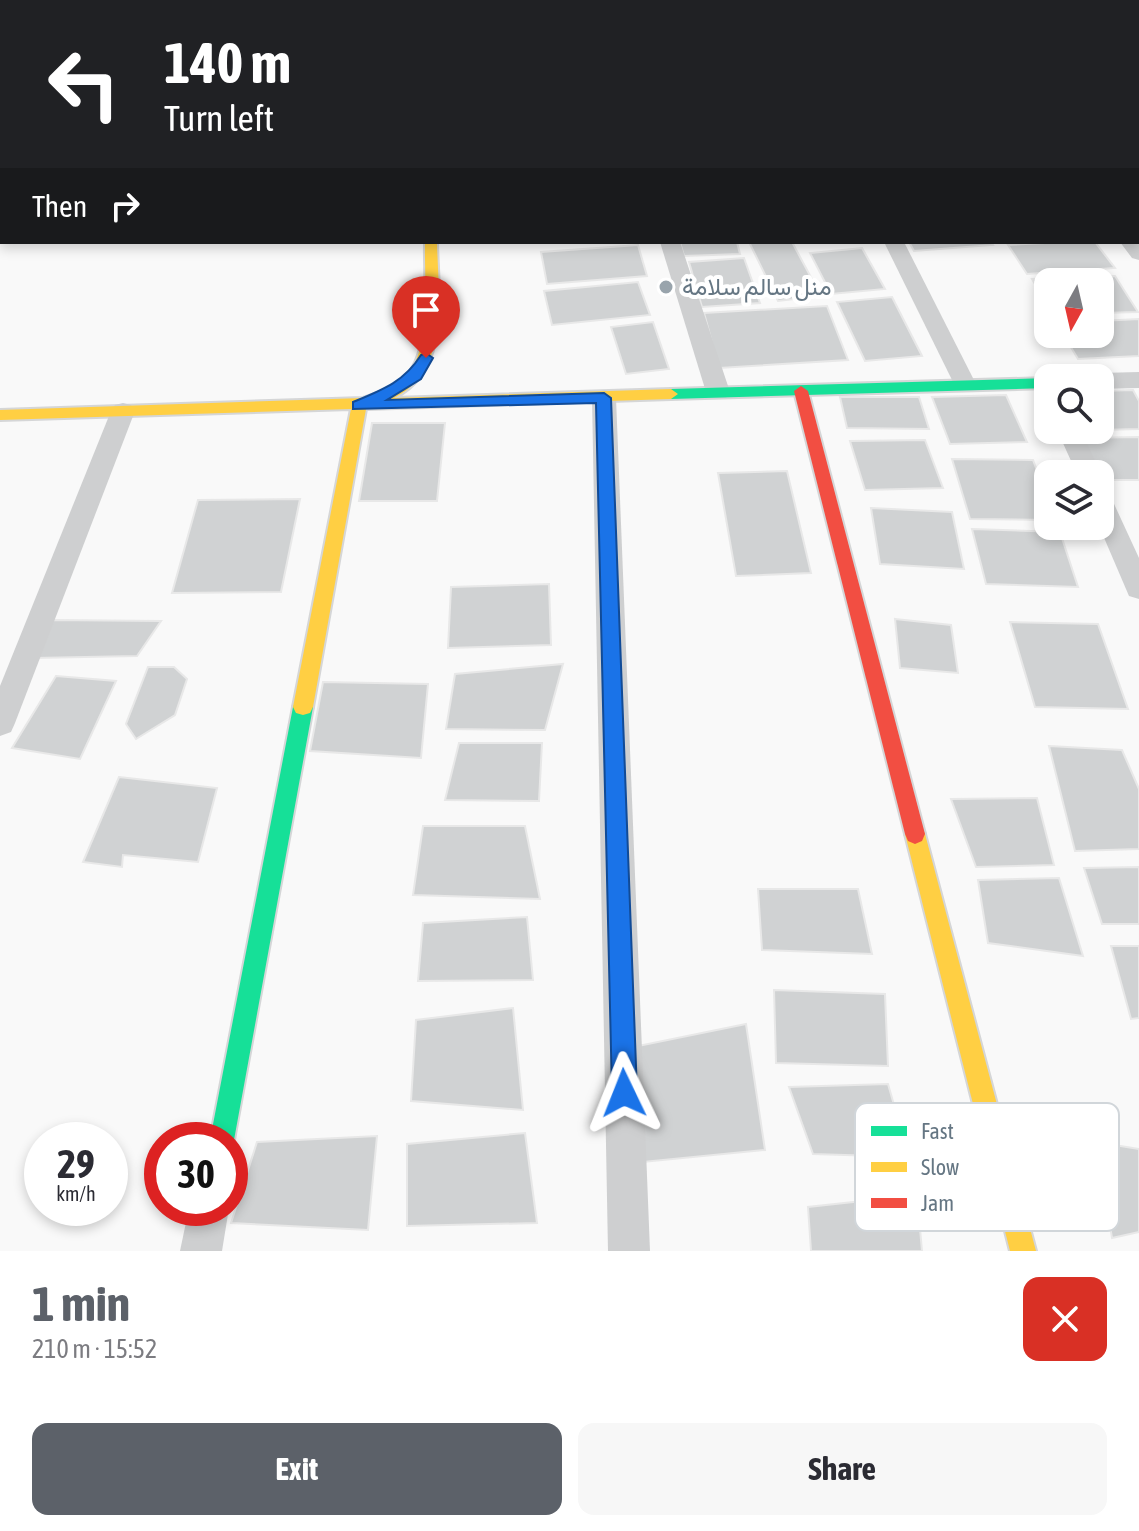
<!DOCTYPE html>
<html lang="en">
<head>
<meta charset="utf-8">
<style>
  body { margin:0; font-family:"Asap Condensed",Vazirmatn,sans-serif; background:#f7f7f7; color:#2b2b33; height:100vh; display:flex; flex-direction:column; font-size:30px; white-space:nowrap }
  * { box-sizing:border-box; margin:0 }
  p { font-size:26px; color:#7c7c81 }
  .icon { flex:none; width:44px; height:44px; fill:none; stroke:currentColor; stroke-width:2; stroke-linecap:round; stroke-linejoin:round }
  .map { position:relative; height:1251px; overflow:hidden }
  .drawer { display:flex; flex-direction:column; background:#fff; flex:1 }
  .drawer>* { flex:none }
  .hud { position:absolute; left:0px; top:0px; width:1140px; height:244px; box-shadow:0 4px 12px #0003; background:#202124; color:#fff; overflow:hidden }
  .needle { width:52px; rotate:188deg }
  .tools { position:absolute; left:1034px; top:268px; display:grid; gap:16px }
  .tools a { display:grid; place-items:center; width:80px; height:80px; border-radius:16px; background:#fff; box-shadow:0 4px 12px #0003; font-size:40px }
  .speed { position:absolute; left:24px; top:1122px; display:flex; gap:16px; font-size:40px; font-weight:700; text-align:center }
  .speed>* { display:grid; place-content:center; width:104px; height:104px; border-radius:50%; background:#fff; box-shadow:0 4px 12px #0003; line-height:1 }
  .speed small { font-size:20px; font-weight:400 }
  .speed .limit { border:12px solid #d22; background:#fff; color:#111 }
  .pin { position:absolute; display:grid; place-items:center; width:68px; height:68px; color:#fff; margin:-82px -34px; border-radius:50% 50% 50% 0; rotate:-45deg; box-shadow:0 0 8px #0007 }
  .pin .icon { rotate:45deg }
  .me { position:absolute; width:88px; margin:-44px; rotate:358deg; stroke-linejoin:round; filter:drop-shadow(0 0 6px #0008) }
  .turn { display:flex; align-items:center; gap:28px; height:168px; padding:0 32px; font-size:36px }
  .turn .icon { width:104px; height:104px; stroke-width:2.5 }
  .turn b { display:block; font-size:56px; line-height:68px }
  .then { display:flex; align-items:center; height:76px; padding:0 32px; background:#0003; gap:16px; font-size:30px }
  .round { display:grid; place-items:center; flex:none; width:84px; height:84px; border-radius:16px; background:#f7f7f7 }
  .overview { display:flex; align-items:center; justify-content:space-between; height:136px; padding:0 32px }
  h1 { font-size:48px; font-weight:700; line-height:60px; color:#5c6169 }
  .button { display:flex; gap:16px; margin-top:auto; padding:16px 32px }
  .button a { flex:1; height:92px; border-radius:16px; background:#5c6169; color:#fff; font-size:32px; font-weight:700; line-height:92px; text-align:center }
  .button a+a { background:#f7f7f7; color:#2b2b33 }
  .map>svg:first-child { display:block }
</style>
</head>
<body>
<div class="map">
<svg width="1139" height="1251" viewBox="0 0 1139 1251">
  <rect width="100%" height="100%" fill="#f9f9f9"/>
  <g fill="#d0d2d3" stroke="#e8e8e8" stroke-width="2">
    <polygon points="680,242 737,242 740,254 684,256"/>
    <polygon points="749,242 792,242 821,296 778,301"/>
    <polygon points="909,242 991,242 993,245 914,251"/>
    <polygon points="1064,242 1095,242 1115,268 1027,274 1008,245"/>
    <polygon points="638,245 647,276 547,284 541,252"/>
    <polygon points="862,248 885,289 831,294 810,253"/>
    <polygon points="744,258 760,303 702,307 689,262"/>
    <polygon points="1115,276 1138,312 1100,313 1100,282 1048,282 1048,307 1032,279"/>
    <polygon points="638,282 650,315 552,325 544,291"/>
    <polygon points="892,297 922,356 865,361 837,302"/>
    <polygon points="827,306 848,360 719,368 704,313"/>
    <polygon points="1139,319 1139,356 1078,359 1063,334 1100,334 1100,321"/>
    <polygon points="653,322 669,369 626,374 611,327"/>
    <polygon points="1133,390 1139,401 1139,429 1100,430 1100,391"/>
    <polygon points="1006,395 1027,442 950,444 932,397"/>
    <polygon points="840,397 919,397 929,429 847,428"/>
    <polygon points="372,423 445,423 437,501 359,501"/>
    <polygon points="1139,437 1139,480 1100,480 1100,474 1097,474 1080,438"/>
    <polygon points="925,440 943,488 865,490 850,441"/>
    <polygon points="952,459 1033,460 1048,500 1048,520 970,519"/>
    <polygon points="787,471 811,573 736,576 718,473"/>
    <polygon points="300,499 281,592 172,593 198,500"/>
    <polygon points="871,508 952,512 964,569 880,564"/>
    <polygon points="972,529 1060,532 1078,587 986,584"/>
    <polygon points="549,584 551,645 448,648 451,587"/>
    <polygon points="895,619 951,625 958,673 900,668"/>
    <polygon points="50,620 161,621 137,656 34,658"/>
    <polygon points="1010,622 1098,624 1128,709 1035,707"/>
    <polygon points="563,664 545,730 446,729 455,674"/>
    <polygon points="148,667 174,667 187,679 175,715 136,739 126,724"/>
    <polygon points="56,676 116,681 80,759 12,748"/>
    <polygon points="323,682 428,684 421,758 310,751"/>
    <polygon points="459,743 542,743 539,801 445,800"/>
    <polygon points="1049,746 1122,750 1139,789 1139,849 1075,851"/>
    <polygon points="119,777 217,788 198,862 123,855 122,867 83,862"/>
    <polygon points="1037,798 1054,865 976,867 951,799"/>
    <polygon points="423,826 525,826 540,899 413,895"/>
    <polygon points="1139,867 1139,924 1102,924 1084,868"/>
    <polygon points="1059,878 1083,956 988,943 978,880"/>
    <polygon points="758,889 858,889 872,954 762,950"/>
    <polygon points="527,917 533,980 418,981 423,923"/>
    <polygon points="1111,946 1139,946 1139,1018 1131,1019"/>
    <polygon points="774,990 885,994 888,1066 776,1063"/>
    <polygon points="513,1008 523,1110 411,1101 416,1020"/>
    <polygon points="746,1024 765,1150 643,1162 638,1046"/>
    <polygon points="888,1084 909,1157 813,1154 789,1087"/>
    <polygon points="525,1133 537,1223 407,1226 407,1144"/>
    <polygon points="377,1136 368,1230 231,1223 257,1142"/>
    <polygon points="1096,1142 1139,1149 1139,1232 1112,1238"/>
    <polygon points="917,1195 922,1251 811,1251 808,1207"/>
  </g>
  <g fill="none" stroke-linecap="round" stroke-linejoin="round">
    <defs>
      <g id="fast">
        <polygon points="1048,378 1048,388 671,399 664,394 671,389"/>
        <polygon points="303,699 310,701 313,707 234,1140 230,1149 230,1140 210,1140 293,707 296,701"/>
      </g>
      <g id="slow">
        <path d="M425,242H437C438,295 451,370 394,398L671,389L678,394L671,399L366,409L313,707L310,713L303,715L296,713L293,707L351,409L0,420V410L363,398C378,393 396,387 407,375C432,348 424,278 425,242Z"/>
        <polygon points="915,824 922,827 925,834 1036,1251 1010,1251 905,834 908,827"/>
      </g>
      <polygon id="jam" points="801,386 808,391 925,834 922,841 915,844 908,841 905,834 794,391"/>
    </defs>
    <use href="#fast" stroke="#d5d6d7" stroke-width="4"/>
    <use href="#slow" stroke="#d5d6d7" stroke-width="4"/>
    <use href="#jam" stroke="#d5d6d7" stroke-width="4"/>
    <g fill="#cecfd0" fill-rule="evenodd">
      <polygon points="586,0 600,0 601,2 585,2"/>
      <polygon points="759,0 773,0 775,2 759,2"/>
      <polygon points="936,0 951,0 953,2 937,2"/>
      <polygon points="1085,0 1100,0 1102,2 1086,2"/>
      <rect x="1138" y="41" width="1" height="11"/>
      <rect x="1138" y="126" width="1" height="10"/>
      <polygon points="1138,239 1139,240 1139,260 1132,258 1120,242 1138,242"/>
      <polygon points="660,242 680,242 730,392 726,398 710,398 706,392"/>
      <polygon points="884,242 904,242 976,384 973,389 957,389 954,384"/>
      <polygon points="1139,372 1139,388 1100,389 1100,378 1090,378 1100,373"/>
      <polygon points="604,390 612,392 616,398 650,1251 608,1251 592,398 596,392"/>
      <polygon points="123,403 131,405 135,411 15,723 11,732 0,736 0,686 111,411 115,405"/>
      <polygon points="1057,430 1081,430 1101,474 1100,476 1100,474 1077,474"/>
      <polygon points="1100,491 1109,493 1139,558 1139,599 1129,596 1099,526"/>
      <polygon points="189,1208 229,1208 222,1251 180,1251"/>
    </g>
    <use href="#fast" fill="#16e098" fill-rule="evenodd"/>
    <use href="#slow" fill="#ffcf43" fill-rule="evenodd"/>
    <use href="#jam" fill="#f24e42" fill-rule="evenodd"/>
  </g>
  <path fill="#1a73e8" stroke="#114b97" stroke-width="2" d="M426,353L433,358L421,379L387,400L604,393L611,398L637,1093L633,1102L624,1105L616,1102L612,1093L596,403L353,409V402C382,390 404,382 421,355Z"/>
  <circle fill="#99a4ac" stroke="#fff" stroke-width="3" cx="666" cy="287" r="8"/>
  <g text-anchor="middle" stroke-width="8" stroke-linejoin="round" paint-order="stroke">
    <g font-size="24" fill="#657683" stroke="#fff" text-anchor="start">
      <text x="682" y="295">منل سالم سلامة</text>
    </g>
  </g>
  <rect x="855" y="1103" width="264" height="128" rx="12" fill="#fff" stroke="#d1d6da" stroke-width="2"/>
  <rect x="871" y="1126" width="36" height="10" fill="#16e098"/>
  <rect x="871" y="1162" width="36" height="10" fill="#ffcf43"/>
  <rect x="871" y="1198" width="36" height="10" fill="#f24e42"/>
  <g font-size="22" fill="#657683">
    <text x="921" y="1139">Fast</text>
    <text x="921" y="1175">Slow</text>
    <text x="921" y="1211">Jam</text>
  </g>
</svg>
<div class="tools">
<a><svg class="needle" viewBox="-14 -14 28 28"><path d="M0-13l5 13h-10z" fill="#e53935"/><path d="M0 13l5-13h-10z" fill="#7c7c81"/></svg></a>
<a><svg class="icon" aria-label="search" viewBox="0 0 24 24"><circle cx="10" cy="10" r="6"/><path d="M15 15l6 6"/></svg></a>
<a><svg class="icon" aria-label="layers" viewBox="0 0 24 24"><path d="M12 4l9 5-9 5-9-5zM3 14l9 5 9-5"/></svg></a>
</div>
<div class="speed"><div>29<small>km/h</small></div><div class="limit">30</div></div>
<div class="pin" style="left:426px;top:358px;background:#d93025"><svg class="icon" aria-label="arrive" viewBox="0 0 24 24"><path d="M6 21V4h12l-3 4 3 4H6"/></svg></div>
<svg class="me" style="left:624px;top:1093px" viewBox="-20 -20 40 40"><path d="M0-17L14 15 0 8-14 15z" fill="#1a73e8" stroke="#fff" stroke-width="4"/></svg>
<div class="hud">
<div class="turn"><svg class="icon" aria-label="left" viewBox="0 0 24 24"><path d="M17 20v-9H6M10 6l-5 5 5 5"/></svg><div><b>140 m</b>Turn left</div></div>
<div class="then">Then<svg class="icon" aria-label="right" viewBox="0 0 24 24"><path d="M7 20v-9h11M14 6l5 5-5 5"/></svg></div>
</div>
</div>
<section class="drawer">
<div class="overview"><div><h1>1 min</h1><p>210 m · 15:52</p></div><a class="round" style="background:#d93025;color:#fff"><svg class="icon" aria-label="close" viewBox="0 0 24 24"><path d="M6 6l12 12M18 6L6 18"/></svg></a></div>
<div class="button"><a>Exit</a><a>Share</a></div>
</section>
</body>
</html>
